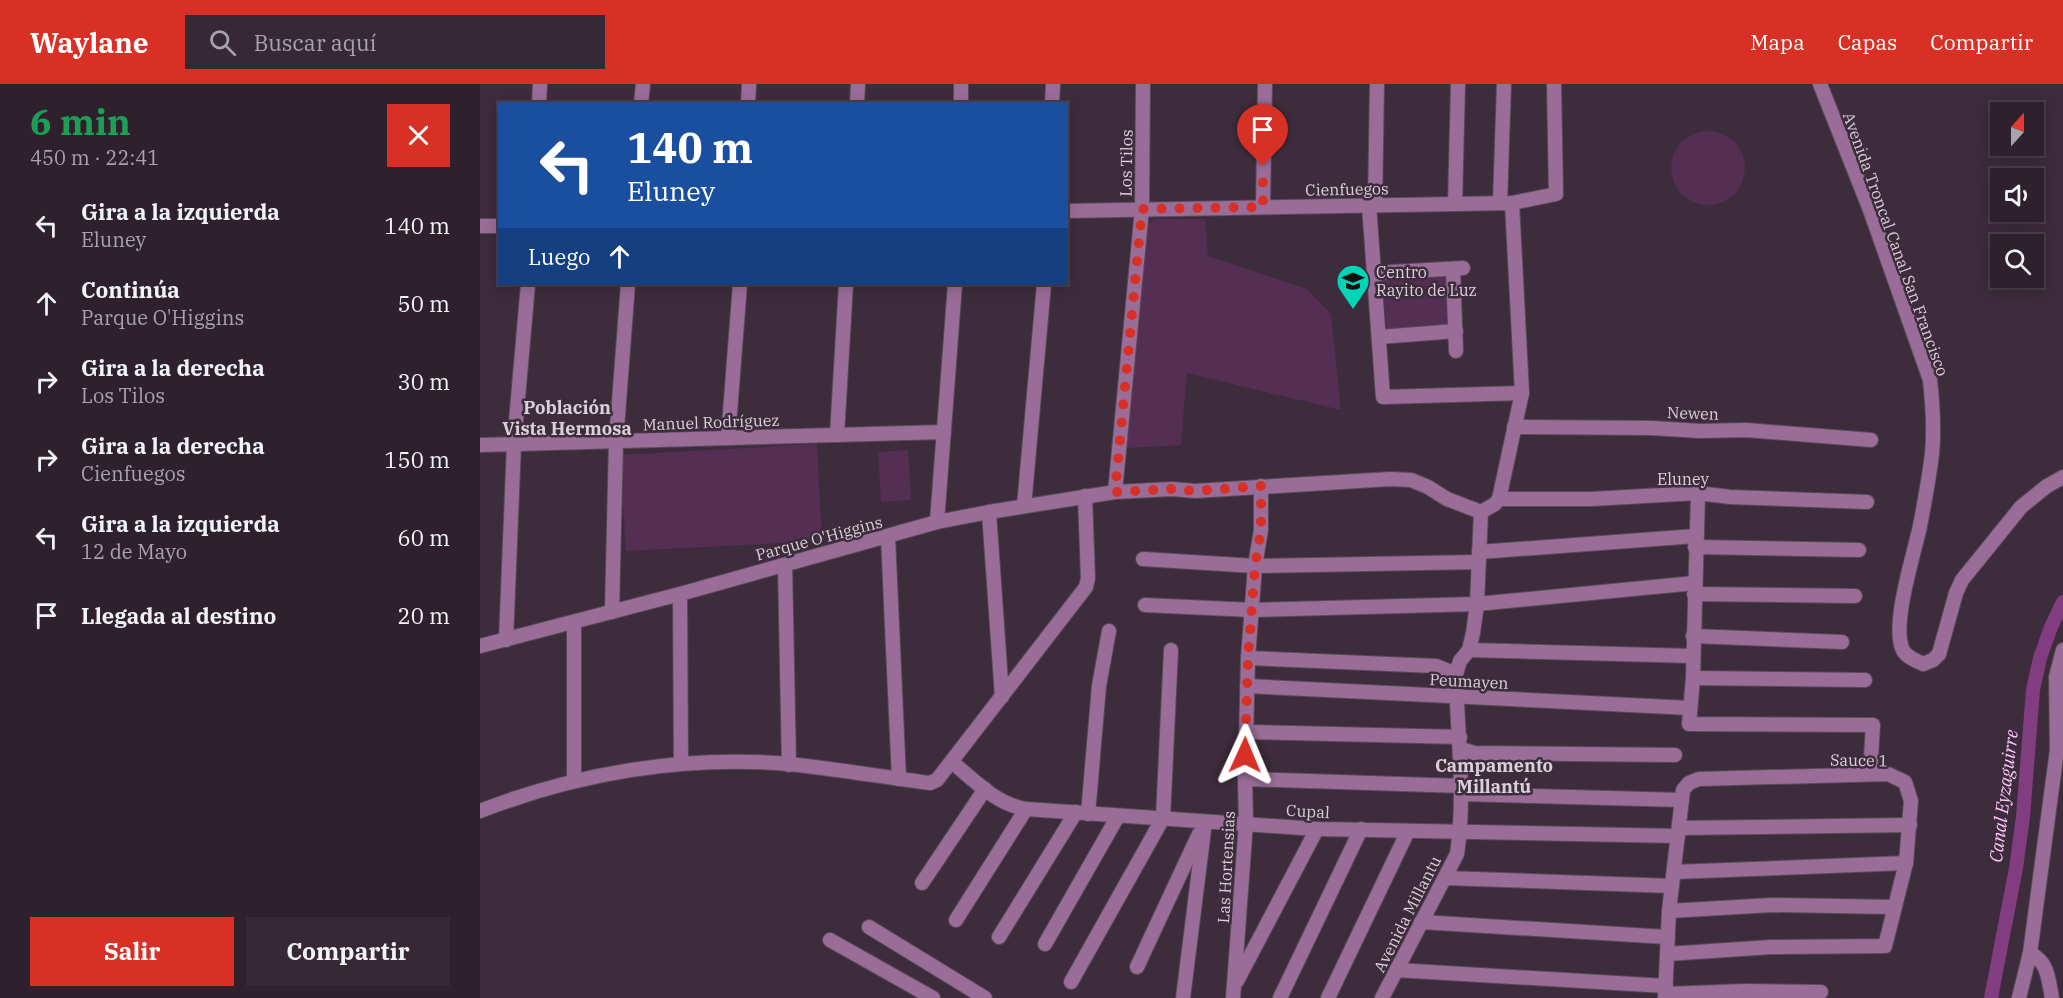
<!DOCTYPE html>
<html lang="es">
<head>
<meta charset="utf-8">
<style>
  body { margin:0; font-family:"IBM Plex Serif",serif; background:#362935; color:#f1f3f6; height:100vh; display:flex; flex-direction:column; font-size:22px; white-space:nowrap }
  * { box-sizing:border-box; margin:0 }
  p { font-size:20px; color:#a7a3aa }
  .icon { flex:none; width:33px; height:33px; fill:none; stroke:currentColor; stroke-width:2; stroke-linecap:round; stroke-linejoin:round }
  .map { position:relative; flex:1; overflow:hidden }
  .drawer { display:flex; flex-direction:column; background:#2e212d; width:480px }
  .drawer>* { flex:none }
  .hud { position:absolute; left:18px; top:18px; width:570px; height:183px; border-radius:0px; box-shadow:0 3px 15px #0003,0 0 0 2px #493e49; background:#1a4fa0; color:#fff; overflow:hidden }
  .needle { width:39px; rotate:21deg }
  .buttons { position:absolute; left:1510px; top:18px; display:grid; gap:12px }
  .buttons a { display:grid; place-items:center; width:54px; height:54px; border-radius:0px; background:#2e212d; box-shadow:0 3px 15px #0003,0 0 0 2px #493e49; font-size:30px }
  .pin { position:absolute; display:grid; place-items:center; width:51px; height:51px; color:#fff; margin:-62px -26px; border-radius:50% 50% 50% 0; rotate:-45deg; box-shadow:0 0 6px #0007 }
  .pin .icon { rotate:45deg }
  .me { position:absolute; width:66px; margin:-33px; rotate:1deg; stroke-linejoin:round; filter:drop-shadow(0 0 4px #0008) }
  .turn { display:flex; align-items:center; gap:21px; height:126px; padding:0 30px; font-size:27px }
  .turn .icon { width:78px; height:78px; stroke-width:2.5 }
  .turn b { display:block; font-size:42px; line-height:51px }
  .then { display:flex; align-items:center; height:57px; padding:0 30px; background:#0003; gap:12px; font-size:22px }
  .round { display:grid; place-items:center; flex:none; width:63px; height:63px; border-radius:0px; background:#362935 }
  .summary { display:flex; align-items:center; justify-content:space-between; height:102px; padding:0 30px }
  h1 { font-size:36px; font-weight:700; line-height:45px; color:#1e9e55 }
  .action { display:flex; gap:12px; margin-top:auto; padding:12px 30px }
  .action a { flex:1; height:69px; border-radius:0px; background:#d93025; color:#fff; font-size:24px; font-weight:700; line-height:69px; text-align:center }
  .action a+a { background:#362935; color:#f1f3f6 }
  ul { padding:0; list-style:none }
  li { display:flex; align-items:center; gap:18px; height:78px; padding:0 30px }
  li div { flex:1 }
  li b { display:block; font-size:22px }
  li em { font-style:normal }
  header { display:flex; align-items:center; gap:36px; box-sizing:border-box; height:84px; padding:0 30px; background:#d93025; color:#fff }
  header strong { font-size:28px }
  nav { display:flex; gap:33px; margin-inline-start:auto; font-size:21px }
  .search { width:420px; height:54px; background:#362935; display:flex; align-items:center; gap:15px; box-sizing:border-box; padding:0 21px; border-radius:0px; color:#a7a3aa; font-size:22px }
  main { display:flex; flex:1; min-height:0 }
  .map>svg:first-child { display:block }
</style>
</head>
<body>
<header>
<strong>Waylane</strong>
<div class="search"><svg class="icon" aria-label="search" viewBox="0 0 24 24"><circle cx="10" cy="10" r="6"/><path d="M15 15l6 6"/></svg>Buscar aquí</div>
<nav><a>Mapa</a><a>Capas</a><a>Compartir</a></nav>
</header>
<main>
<section class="drawer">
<div class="summary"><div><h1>6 min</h1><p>450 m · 22:41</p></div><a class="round" style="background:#d93025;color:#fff"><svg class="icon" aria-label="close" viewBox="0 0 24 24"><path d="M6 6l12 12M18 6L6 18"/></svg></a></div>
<ul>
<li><svg class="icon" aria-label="left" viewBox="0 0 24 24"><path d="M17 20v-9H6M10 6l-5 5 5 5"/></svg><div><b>Gira a la izquierda</b><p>Eluney</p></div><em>140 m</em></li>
<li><svg class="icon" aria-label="ahead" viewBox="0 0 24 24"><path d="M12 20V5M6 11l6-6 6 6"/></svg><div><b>Continúa</b><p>Parque O'Higgins</p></div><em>50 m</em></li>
<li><svg class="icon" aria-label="right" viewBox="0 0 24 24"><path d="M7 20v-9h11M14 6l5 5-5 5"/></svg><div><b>Gira a la derecha</b><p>Los Tilos</p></div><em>30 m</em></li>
<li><svg class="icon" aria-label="right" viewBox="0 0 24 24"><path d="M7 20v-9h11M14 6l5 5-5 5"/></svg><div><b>Gira a la derecha</b><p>Cienfuegos</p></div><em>150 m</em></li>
<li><svg class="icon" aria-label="left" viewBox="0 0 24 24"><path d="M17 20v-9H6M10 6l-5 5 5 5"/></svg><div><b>Gira a la izquierda</b><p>12 de Mayo</p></div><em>60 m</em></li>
<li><svg class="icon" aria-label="arrive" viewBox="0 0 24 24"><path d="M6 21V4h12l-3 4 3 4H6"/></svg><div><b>Llegada al destino</b></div><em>20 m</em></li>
</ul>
<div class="action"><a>Salir</a><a>Compartir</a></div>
</section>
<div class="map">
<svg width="1583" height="914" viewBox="0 0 1583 914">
  <rect width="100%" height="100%" fill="#3d2c3c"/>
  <g fill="#542e53">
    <circle cx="1228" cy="84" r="37"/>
    <polygon points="675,135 725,135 728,172 827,205 851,230 861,326 707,289 701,361 647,364 667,141"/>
    <polygon points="967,191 969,242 907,246 902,194"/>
    <polygon points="337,360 342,457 146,467 140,371"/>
    <polygon points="428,366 431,416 401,418 398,368"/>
  </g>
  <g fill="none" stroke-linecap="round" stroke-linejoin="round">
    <polyline stroke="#813d80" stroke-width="14" points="1511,914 1536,784 1543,733 1553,606 1560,574 1571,543 1583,518"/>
    <defs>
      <g id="minor">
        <path d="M1340,0L1390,126L1450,296C1453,323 1455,351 1451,378C1448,399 1444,421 1440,442C1434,470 1412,538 1422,564C1425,573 1435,576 1443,580L1453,576L1459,570L1476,509L1482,496L1541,423L1567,402L1583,393"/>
        <polyline points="59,20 60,0"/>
        <polyline points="161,20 163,0"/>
        <polyline points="268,20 269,0"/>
        <polyline points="377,20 378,0"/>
        <polyline points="481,20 481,0"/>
        <polyline points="572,20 573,0"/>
        <polyline points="1020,119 1024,0"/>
        <polyline points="975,120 978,0"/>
        <polyline points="889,121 903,313 1042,309"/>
        <polyline points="895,121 897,0"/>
        <polyline points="783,123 785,0"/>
        <polyline points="586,127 1032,119 1076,110 1074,0"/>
        <polyline points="0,142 20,142"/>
        <polyline points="973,185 976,267"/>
        <polyline points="894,189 983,184"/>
        <polyline points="899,253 976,247"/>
        <polyline points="1034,343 1172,344 1220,347 1266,346 1391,356"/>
        <polyline points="357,351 366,200"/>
        <polyline points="248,354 260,200"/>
        <polyline points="0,361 464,348"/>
        <polyline points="635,408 662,125 663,0"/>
        <polyline points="1218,409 1213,594 1209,640 1393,641 1390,690"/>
        <polyline points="1019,415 1111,415 1218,409 1250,413 1387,418"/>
        <polyline points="544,422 564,200"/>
        <polyline points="509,428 522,613"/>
        <polyline points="457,438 475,200"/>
        <polyline points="408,453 419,695"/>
        <polyline points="1215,463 1379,466"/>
        <polyline points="999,468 1216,452"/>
        <polyline points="663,475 775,482 998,478"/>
        <polyline points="305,481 309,681"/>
        <polyline points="200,510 201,680"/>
        <polyline points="1214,510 1375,512"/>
        <polyline points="665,521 772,526 997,520 1215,499"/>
        <polyline points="132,528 136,357 148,200"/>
        <polyline points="94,538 94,697"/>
        <polyline points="1213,552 1362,558"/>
        <polyline points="26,556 34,360 48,200"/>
        <polyline points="0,562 200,510 457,438 509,428 635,408 692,405 715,407 910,395 931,396 948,403 967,415 1001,428"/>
        <polyline points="989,566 1213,572"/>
        <polyline points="768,574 956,582 976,590"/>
        <polyline points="1213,594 1385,596"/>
        <polyline points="767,602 1210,624"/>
        <polyline points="766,648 980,653"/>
        <polyline points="981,665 994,669 1195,671"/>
        <path d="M472,678C495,697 516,720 546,725L837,745L1198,752"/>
        <polyline points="765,695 982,702"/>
        <polyline points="982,710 1202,716"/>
        <path d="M0,727C98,689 204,671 309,680C356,685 403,693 450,699L457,696L606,503L608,494L605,412"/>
        <polyline points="608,730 619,602 629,547"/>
        <polyline points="1199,744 1430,741"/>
        <polyline points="1194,788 1426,779"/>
        <polyline points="965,794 1192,802"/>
        <polyline points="442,799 505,705"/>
        <polyline points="1189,827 1292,821 1414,823"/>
        <polyline points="476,836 546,725"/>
        <polyline points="941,838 1187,853"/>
        <polyline points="389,843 505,914"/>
        <polyline points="519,853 596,728"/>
        <polyline points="350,856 453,914"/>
        <polyline points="565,860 638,732"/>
        <path d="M1550,869C1569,879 1568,895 1572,914"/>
        <polyline points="657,883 719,750"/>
        <polyline points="916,886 1186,902"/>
        <polyline points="757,897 837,745"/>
        <polyline points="591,898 683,734 691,566"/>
        <polyline points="1186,910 1265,907 1341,908"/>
        <polyline points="703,914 725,738"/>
        <polyline points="753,914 766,739 765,695 768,574 775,482 781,446 781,402"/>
        <polyline points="800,914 881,745"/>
        <polyline points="848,914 928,747"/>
        <path d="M902,914L977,770C986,710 977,650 976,590L980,577L989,566L993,549L997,520L1001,428L1015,420L1019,415L1042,309L1032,119"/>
        <polyline points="1185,914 1189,827 1203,706 1209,699 1219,695 1408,690 1425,698 1431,717 1426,779 1405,862 1291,863 1187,870"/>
        <polyline points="1539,914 1550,869 1577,666 1576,593 1583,566"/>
      </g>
    </defs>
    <use href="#minor" stroke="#594a58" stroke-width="16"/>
    <use href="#minor" stroke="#9a6d99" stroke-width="14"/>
  </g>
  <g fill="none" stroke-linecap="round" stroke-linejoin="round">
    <polyline stroke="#d93025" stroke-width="10" stroke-dasharray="0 18" points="765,671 768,574 775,482 781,446 781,402 715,407 692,405 635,408 662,125 783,123 783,82"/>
  </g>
  <defs>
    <symbol id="school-pin" viewBox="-11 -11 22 30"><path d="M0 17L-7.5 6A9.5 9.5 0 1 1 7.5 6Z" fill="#00d5b7" stroke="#3d2c3c"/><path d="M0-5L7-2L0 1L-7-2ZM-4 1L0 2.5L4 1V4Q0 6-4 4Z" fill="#111"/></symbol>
  </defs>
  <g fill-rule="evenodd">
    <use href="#school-pin" x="854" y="178" width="38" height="52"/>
  </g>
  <g text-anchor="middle" stroke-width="5" stroke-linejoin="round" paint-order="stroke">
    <g font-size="16" fill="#dbd0da" stroke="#3d2c3c">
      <text transform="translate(646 79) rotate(-89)" y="6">Los Tilos</text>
      <text transform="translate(867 105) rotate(-1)" y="6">Cienfuegos</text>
      <text transform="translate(1416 160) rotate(70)" y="6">Avenida Troncal Canal San Francisco</text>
      <text transform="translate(1213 329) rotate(2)" y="6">Newen</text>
      <text transform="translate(231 338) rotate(-2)" y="6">Manuel Rodríguez</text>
      <text x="1203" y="401">Eluney</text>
      <text transform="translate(339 454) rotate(-15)" y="6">Parque O'Higgins</text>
      <text transform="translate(989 597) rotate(3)" y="6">Peumayen</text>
      <text transform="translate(1379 676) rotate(1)" y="6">Sauce 1</text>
      <text transform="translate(828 727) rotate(3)" y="6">Cupal</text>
      <text transform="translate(746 783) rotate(-87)" y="6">Las Hortensias</text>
      <text transform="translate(927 830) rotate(-63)" y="6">Avenida Millantu</text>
    </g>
    <g font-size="16" fill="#dbd0da" stroke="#3d2c3c" text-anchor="start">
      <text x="896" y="194">Centro<tspan x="896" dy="18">Rayito de Luz</tspan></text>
    </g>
    <g font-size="18" font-weight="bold" fill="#dbd0da" stroke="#3d2c3c">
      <text x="87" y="330">Población<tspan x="87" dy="21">Vista Hermosa</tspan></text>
      <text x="1014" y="688">Campamento<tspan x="1014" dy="21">Millantú</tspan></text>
    </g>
    <g font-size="18" font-style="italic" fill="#ffc6fc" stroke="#3d2c3c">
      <text transform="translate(1524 712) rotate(-83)" y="6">Canal Eyzaguirre</text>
    </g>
  </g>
</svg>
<div class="buttons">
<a><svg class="needle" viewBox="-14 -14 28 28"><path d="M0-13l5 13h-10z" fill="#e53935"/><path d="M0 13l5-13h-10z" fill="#a7a3aa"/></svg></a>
<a><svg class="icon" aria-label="sound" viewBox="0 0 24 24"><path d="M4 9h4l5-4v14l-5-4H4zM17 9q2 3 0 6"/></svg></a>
<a><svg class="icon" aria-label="search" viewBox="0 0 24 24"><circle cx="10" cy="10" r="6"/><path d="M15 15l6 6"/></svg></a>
</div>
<div class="pin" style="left:783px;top:82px;background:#d93025"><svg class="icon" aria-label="arrive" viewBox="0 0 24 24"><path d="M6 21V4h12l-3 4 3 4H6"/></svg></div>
<svg class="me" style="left:765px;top:671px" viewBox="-20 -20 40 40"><path d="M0-17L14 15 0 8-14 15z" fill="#d93025" stroke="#fff" stroke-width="4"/></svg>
<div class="hud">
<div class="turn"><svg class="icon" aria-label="left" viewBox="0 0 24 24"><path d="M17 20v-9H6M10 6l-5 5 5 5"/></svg><div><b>140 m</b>Eluney</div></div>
<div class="then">Luego<svg class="icon" aria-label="ahead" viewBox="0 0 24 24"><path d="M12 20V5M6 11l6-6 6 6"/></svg></div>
</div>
</div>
</main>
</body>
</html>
